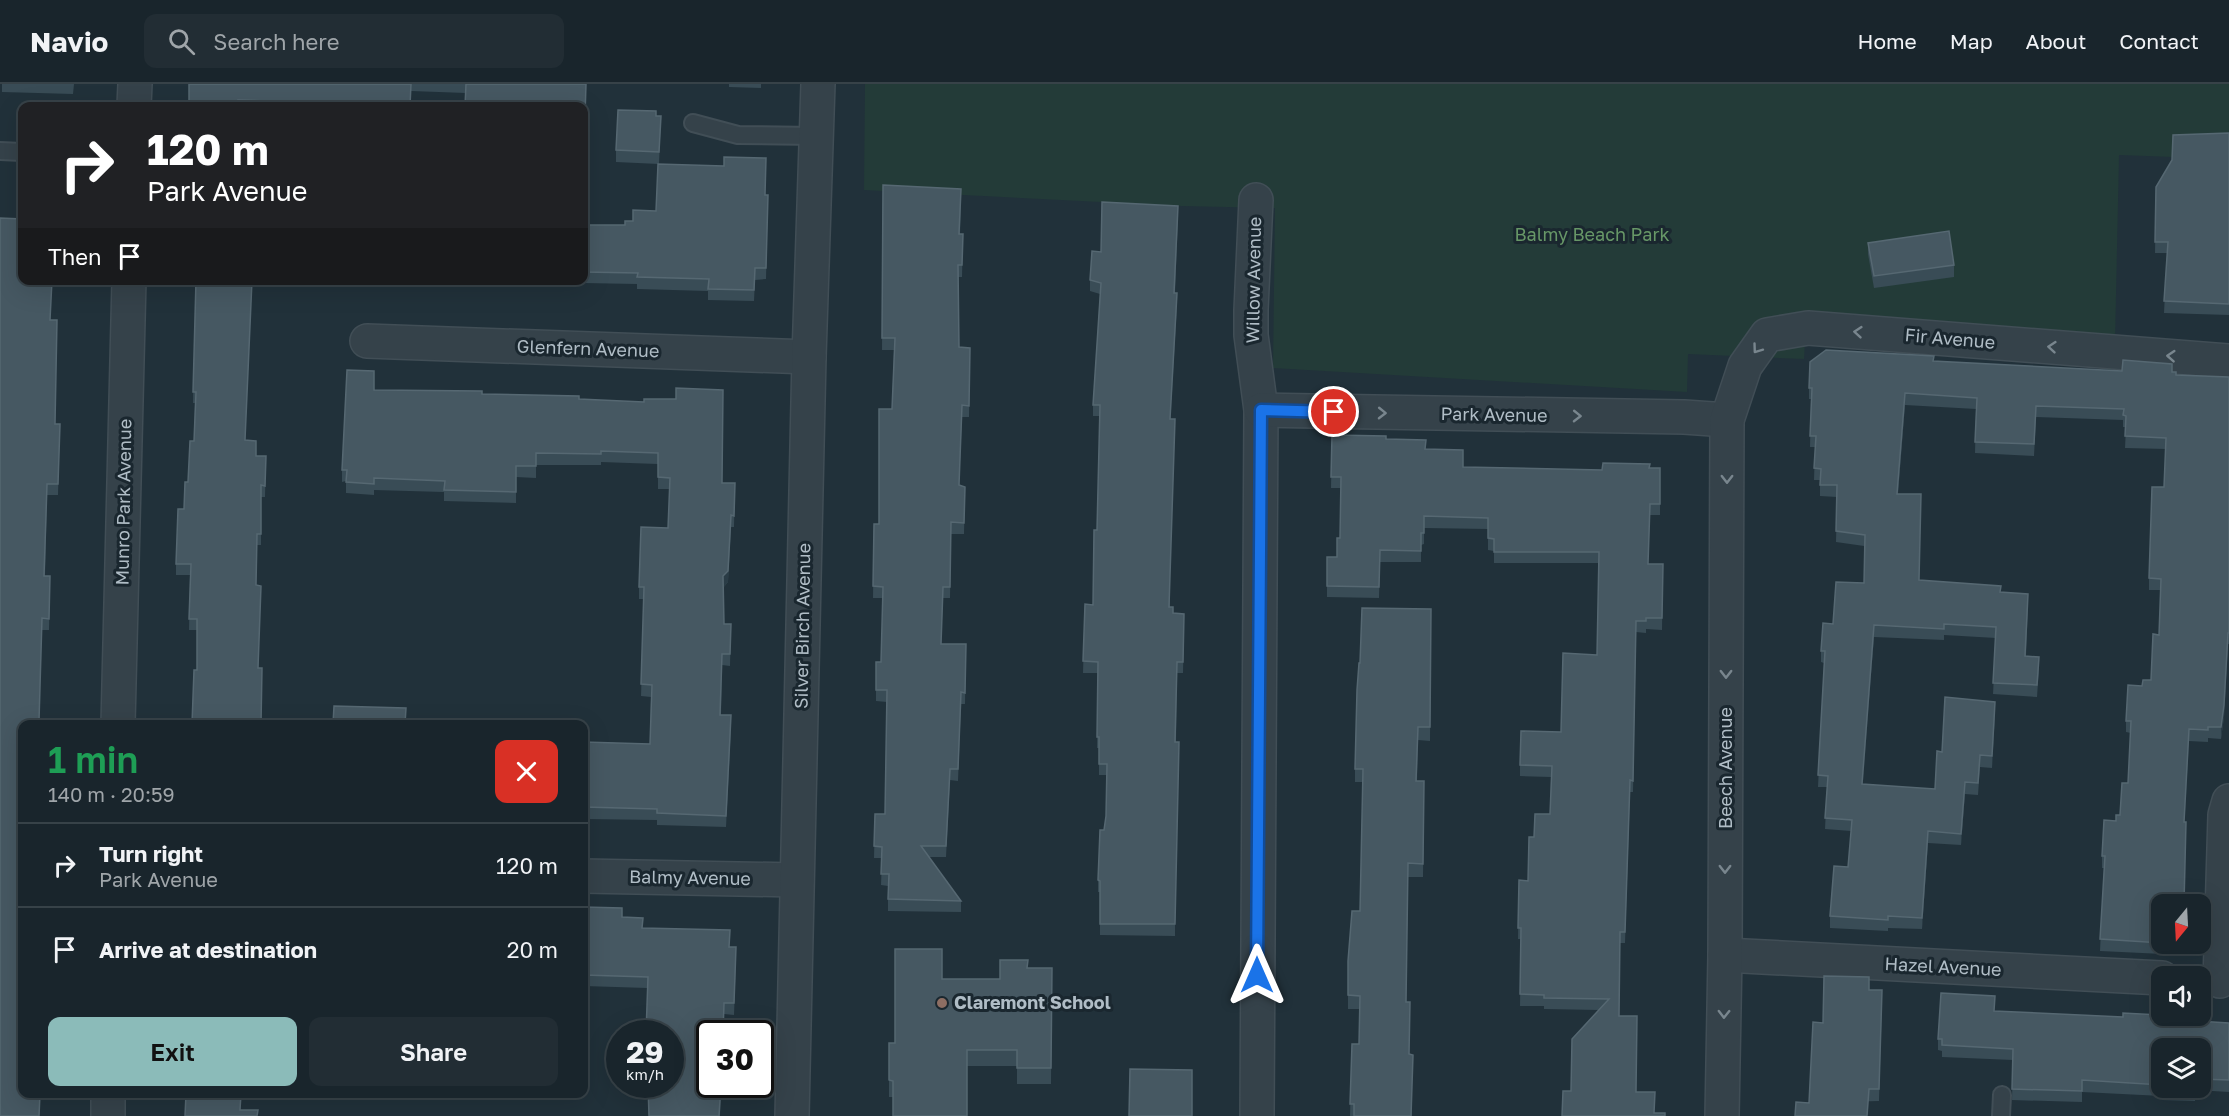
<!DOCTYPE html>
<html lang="en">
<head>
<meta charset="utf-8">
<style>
  body { margin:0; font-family:"Golos Text",sans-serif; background:#222d34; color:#f1f3f6; height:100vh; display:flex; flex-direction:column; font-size:22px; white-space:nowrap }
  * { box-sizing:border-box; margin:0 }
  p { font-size:20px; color:#9fa5a9 }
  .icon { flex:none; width:33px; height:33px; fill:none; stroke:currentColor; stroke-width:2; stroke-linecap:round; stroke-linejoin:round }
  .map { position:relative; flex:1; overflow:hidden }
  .panel { position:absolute; left:18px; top:636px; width:570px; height:378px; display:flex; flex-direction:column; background:#19252c; border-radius:12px; box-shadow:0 6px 24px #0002,0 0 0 2px #374248 }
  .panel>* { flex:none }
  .hud { position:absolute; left:18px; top:18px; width:570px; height:183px; border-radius:12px; box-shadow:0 6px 24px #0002,0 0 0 2px #374248; background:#202124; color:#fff; overflow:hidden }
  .needle { width:39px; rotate:198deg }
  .controls { position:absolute; left:2151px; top:810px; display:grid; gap:12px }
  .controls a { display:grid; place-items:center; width:60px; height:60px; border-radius:12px; background:#19252c; box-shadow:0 6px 24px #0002,0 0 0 2px #374248; font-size:30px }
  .speed { position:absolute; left:606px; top:936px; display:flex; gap:12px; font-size:30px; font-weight:700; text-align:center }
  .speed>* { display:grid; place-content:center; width:78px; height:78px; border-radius:50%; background:#19252c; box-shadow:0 6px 24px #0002,0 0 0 2px #374248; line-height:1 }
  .speed small { font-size:15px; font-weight:400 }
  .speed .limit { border:3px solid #111; border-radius:9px; background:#fff; color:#111 }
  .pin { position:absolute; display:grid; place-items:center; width:51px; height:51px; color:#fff; margin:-26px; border:3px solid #fff; border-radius:50%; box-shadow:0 2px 6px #0007 }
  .me { position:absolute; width:66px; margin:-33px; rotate:0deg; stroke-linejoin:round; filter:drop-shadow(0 0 4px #0008) }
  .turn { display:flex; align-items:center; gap:21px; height:126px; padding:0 30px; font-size:27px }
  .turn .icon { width:78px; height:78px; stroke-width:2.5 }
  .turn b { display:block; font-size:42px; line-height:51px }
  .then { display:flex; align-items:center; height:57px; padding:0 30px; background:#0003; gap:12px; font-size:22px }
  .round { display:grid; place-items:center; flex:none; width:63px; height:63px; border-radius:12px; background:#222d34 }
  .headline { display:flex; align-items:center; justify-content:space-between; height:102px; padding:0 30px }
  h1 { font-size:36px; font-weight:600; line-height:45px; color:#1e9e55 }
  .cta { display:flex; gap:12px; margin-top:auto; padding:12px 30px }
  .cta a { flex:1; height:69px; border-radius:12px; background:#8bbbb9; color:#111; font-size:24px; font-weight:600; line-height:69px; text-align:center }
  .cta a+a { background:#222d34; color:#f1f3f6 }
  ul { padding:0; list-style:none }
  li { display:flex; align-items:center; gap:18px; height:84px; padding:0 30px; border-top:2px solid #374248 }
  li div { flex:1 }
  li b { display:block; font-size:22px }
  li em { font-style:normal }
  header { display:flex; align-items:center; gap:36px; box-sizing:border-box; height:84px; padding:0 30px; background:#19252c; border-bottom:2px solid #374248 }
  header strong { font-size:28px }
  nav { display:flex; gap:33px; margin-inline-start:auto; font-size:21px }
  .search { width:420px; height:54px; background:#222d34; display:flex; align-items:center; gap:15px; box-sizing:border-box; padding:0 21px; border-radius:12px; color:#9fa5a9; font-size:22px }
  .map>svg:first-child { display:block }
</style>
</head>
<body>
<header>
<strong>Navio</strong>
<div class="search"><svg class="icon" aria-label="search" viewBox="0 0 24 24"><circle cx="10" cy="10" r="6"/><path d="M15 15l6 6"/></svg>Search here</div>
<nav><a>Home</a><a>Map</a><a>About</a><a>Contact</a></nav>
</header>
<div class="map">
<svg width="2229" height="1032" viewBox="0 0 2229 1032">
  <rect width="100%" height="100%" fill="#21313a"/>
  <polygon fill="#233b38" points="865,0 2229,0 2229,75 2119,71 2115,258 1805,258 1804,275 1688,270 1687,308 1273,284 1275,124 1181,122 864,106"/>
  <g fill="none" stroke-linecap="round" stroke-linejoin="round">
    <defs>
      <g id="lane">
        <polyline points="693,39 738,51 816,52"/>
        <polyline points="0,67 22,68"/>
        <polyline points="2001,1032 2002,1011"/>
      </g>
      <g id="street">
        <polyline points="134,22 135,0"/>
        <polyline points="1256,116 1251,226 1251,251 1261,326 1257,1032"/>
        <polyline points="367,257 809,273"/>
        <polyline points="1261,326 1684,333 1727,336"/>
        <polyline points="118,640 129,196"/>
        <polyline points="584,792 797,796"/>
        <polyline points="1725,871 2162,894"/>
        <polyline points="2220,897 2225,731 2229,717"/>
        <polyline points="108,1032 108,1010"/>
        <polyline points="792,1032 809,273 818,0"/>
        <polyline points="1722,1032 1725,871 1727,336 1745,282 1767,251 1808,244 2229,277"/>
      </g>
    </defs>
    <use href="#lane" stroke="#414e56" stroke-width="20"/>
    <use href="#street" stroke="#414e56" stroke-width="36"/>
    <use href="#lane" stroke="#35424a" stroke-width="16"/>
    <use href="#street" stroke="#35424a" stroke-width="33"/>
  </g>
  <g fill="#394c56" fill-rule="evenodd">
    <polygon points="2,0 74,0 73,10 2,8"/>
    <polygon points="189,0 586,0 585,44 584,44 584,22 466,9 411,7 411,22 189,22"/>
    <polygon points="729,0 761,0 761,4 729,3"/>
    <polygon points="656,32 661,32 659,80 616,78 616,66"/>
    <polygon points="2229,49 2229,231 2164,229 2167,169 2155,169 2156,103"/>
    <polygon points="883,101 961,116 960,150 963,150 962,193 958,193 959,263 970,275 969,333 962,333 959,401 965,403 964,450 951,450 950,514 943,514 941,560 966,560 965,620 961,620 958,697 950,696 946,773 929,773 961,817 961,828 888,827 888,802 881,801 882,774 874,774 875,730 885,730 887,618 876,617 876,578 881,578 883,514 873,514 874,440 879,440 892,325 894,266 882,266"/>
    <polygon points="768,111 766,195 755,196 754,217 708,216 708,207 637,205 637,200 583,199 585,141 625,141 633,137"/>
    <polygon points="1178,133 1175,209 1177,221 1170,335 1170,523 1173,529 1184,541 1183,589 1177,589 1176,658 1175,852 1100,851 1100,808 1098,808 1098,796 1106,732 1107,691 1099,691 1099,664 1097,664 1098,589 1083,589 1085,520 1093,521 1097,446 1100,332 1093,332 1093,321 1100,210 1090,207 1090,196 1101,168"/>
    <polygon points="1868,159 1954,181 1954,193 1874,204 1868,170"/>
    <polygon points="196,196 252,196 245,356 256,372 266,372 265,413 261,413 261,461 257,461 197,586 197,546 189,546 190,491 176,491 176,480 194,357 195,319 193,319"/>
    <polygon points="51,236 55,340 60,340 58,411 47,411 45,492 50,492 49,546 42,546 22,640"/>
    <polygon points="1934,278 2122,287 2172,288 2176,291 2229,293 2229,560 2228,560 2224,633 2221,655 2208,654 2208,658 2189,657 2162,820 2162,860 2163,860 2163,870 2100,867 2104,784 2102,784 2102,772 2116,737 2120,731 2128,699 2131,649 2126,648 2126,637 2142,602 2151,596 2159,551 2161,506 2149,506 2149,494 2164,403 2166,365 2125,364 2126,343 2123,343 2123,336 2036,333 2034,372 1975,369 1976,325 1905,321 1898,410 1919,496 2001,508 2028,521 2026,572 2039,584 2037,613 1993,610 1996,554 1944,551 1944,556 1874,553 1862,700 1935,705 1942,668 1995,629 1992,684 1980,683 1978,711 1965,710 1961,761 1928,759 1922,845 1888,844 1888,847 1830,844 1830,832 1848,783 1851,747 1825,745 1827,703 1818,703 1824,579 1821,578 1821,567 1833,540 1864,499 1864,462 1836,458 1837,413 1820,412 1820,396 1814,396 1815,363 1810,363 1811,315 1809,315 1809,304"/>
    <polygon points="374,306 482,310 579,315 722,399 735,399 734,443 731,443 728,498 723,504 724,540 731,540 730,582 722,581 721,631 731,643 726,743 657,741 657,736 584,735 584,658 650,660 651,613 641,612 644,515 639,515 639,503 668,444 670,405 658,405 658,380 601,378 601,381 536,381 536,394 516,393 516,419 444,417 444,408 374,406 374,411 346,409 346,397 342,398 342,386"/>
    <polygon points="1332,351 1386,355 1425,365 1463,383 1602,386 1660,384 1660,431 1650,431 1648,480 1663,480 1662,546 1646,545 1646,549 1636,548 1633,708 1630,708 1625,859 1620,859 1619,932 1636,1008 1655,1029 1665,1032 1571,1007 1599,926 1544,925 1544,922 1520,922 1521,855 1518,855 1519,796 1528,797 1534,753 1550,730 1551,693 1520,692 1520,681 1561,648 1597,571 1599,479 1494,479 1494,467 1488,466 1488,445 1424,444 1424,460 1421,461 1421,478 1380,478 1379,514 1327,513 1327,473 1337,473 1340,454 1341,404 1331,404"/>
    <polygon points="1431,525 1430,657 1418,656 1417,697 1424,697 1423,793 1408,793 1406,918 1412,1032 1350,1032 1352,960 1359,960 1359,925 1348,925 1348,877 1360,827 1363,698 1355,698 1355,685 1360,579"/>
    <polygon points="584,823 622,833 643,844 730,863 736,875 734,931 724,930 724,950 710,950 710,1000 721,1000 720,1032 649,1032 647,904 584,902"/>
    <polygon points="1027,884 1052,884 1051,1000 1017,1000 1017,982 967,982 893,1013 889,1013 889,959 895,959 942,895 1000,895"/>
    <polygon points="1882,918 1879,1017 1809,1019 1823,939"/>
    <path d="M1995,927L2229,939V1008L2196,1006L2195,1017L2162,1016V1012L2082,1008V1018L2012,1016L2013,976L1942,973V967L1938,966V955ZM2162,964H2200V1004H2162Z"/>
  </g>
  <g fill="#2a3c46">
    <polygon points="1177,209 1177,221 1170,346 1170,335"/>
    <polygon points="1905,309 1905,321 1897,421 1897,410"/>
    <polygon points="731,431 728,498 723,504 723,492"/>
    <polygon points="1874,541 1874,553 1862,712 1862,700"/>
    <polygon points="2228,549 2224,633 2221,655 2221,643"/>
    <polygon points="1995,618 1995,629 1992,684 1992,672"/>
    <polygon points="731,631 731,643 726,743 726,732"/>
    <polygon points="2189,645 2189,657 2184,749 2184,738"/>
    <polygon points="1965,698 1965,710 1961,761 1961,750"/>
    <polygon points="1928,747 1928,759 1922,845 1922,834"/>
  </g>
  <g fill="#465862" stroke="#566872" stroke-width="1.5">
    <polygon points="189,0 411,0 410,22 355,22 355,20 238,16 238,22 189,22"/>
    <polygon points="466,0 586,0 585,32 584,32 584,22 465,22"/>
    <polygon points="618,26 656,27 656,32 661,32 659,68 616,66"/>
    <polygon points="2229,49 2229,220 2164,217 2168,158 2155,158 2156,103 2172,76 2173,51"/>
    <polygon points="724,73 766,74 765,111 768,111 766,184 755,184 754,206 708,205 709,195 637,193 638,189 584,188 585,141 625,141 625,137 633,137 633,126 656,127 658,80 724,82"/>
    <polygon points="883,101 961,105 959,150 963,150 962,181 958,181 959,263 970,264 969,322 962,321 959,401 965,403 964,439 951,438 950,503 943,503 941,560 966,560 965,609 961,608 958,685 950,685 946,762 921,762 961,817 888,815 889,790 881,790 882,763 874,762 875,730 885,730 887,606 876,606 876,578 881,578 883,503 873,502 874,440 879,440 879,325 892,325 895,254 882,254"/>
    <polygon points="1102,118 1178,122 1174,209 1177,209 1170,335 1175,335 1169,523 1173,523 1173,529 1184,530 1183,578 1177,578 1175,658 1179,658 1175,840 1100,840 1100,797 1098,796 1100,746 1104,746 1106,732 1107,680 1099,680 1099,653 1097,653 1098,578 1083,577 1085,520 1093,521 1094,446 1097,446 1100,321 1093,321 1101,199 1090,196 1092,167 1101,168"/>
    <polygon points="0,134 22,135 22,196 52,196 50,236 57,236 55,340 60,340 58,400 47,400 44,492 50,492 49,535 42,534 39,637 54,638 54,640 22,640 22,1010 40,1010 39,1032 0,1032"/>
    <polygon points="1949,147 1954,181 1874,192 1868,159"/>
    <polygon points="196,196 252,196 245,356 256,357 256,372 266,372 265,402 261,401 261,450 257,450 256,501 261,502 258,584 262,584 261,640 192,640 194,586 197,586 197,535 189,535 191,480 176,480 178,425 184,425 185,398 188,398 190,357 194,357 196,308 193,308"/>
    <polygon points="1826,266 1934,272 1933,277 2122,287 2123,276 2172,280 2172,288 2176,288 2176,291 2229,293 2229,549 2228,549 2224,621 2221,643 2208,643 2208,646 2189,645 2184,738 2186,738 2184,820 2162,820 2162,859 2100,855 2105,772 2102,772 2104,736 2116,737 2116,731 2120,731 2122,699 2128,699 2131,637 2126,637 2128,601 2142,602 2143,596 2151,596 2153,550 2159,551 2161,495 2149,494 2152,403 2164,403 2166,354 2125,352 2126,332 2123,331 2124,325 2036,322 2034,360 1975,358 1977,314 1905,309 1897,410 1921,410 1919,496 2001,502 2000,508 2028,510 2025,572 2039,573 2037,601 1993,599 1996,543 1944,540 1944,545 1874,541 1862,700 1935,705 1937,667 1942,668 1945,613 1995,618 1992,672 1980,671 1978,699 1965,698 1961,750 1928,747 1922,834 1888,832 1888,836 1830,832 1834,782 1848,783 1852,736 1825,734 1828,692 1818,691 1825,567 1821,567 1823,539 1833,540 1836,498 1864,499 1865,451 1836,447 1837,401 1820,401 1821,385 1814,384 1816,352 1810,352 1812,304 1809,304 1810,278"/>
    <polygon points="347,286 374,287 374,306 482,307 482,310 579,312 579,315 644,318 644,315 676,315 676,304 723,306 722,399 735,399 734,432 731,431 728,487 723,492 724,540 731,540 730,570 722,570 720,631 731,631 726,732 657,729 657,725 584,723 584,658 650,660 652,601 641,600 644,503 639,503 641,443 668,444 670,394 658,393 658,369 601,367 601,370 536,369 536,382 516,382 516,408 444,406 445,397 374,394 374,400 346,398 347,386 342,386"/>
    <polygon points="1332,351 1386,352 1386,355 1426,356 1425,365 1463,366 1463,383 1602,386 1603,379 1650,380 1649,384 1660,384 1660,420 1650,420 1648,480 1663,480 1662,534 1646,534 1646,537 1636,537 1633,697 1630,696 1625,848 1620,848 1619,932 1637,932 1636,1008 1655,1008 1654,1029 1665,1029 1665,1032 1562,1032 1563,1007 1571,1007 1572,955 1609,915 1544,914 1544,911 1520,910 1521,844 1518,844 1519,796 1528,797 1529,753 1534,753 1535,730 1550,730 1552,682 1520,681 1521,647 1561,648 1563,569 1597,571 1599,468 1494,468 1494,455 1488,454 1488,434 1424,432 1424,449 1421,449 1421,467 1380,466 1379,503 1327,502 1327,473 1337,473 1337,454 1340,454 1341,393 1331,393"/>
    <polygon points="1362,524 1431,525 1430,643 1418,643 1416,697 1424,697 1423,780 1408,779 1406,918 1410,918 1409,970 1413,971 1411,1032 1354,1032 1354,1020 1350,1020 1352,960 1359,960 1360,912 1348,911 1348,877 1352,827 1360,827 1363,685 1355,685 1357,606 1359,579 1360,579"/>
    <polygon points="334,622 406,624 405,640 333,640"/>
    <polygon points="461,637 523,639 522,640 454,640 461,640"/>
    <polygon points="584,823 622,824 622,833 643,834 642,844 730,846 729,863 736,863 734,919 724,919 723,950 710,950 710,1000 721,1000 719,1032 649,1032 648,1000 670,1000 670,950 646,950 648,893 584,891"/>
    <polygon points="895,865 942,865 942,895 1000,895 1000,876 1028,876 1027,884 1052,884 1051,984 1017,984 1017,966 967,966 967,1032 893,1032 893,997 889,996 889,959 895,959"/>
    <polygon points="1824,892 1869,893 1869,906 1882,906 1879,1005 1869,1005 1867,1032 1795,1032 1796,1018 1809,1019 1813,938 1823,939"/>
    <polygon points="1941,909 1995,912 1994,927 2123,933 2123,929 2197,933 2197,937 2229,939 2229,996 2200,995 2200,964 2162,964 2162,1001 2082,996 2082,1007 2012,1005 2013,965 1942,961 1942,955 1938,955"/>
    <polygon points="1130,985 1192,986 1192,1032 1129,1032"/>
    <polygon points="2162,1004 2196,1004 2195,1006"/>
    <polygon points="186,1010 241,1010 240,1026 258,1026 257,1032 185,1032"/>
  </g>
  <defs><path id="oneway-chevron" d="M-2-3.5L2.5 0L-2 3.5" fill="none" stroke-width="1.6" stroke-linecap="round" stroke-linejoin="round" transform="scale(1.5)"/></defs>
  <g stroke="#79868e">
    <use href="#oneway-chevron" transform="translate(1858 248) rotate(-175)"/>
    <use href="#oneway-chevron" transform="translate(2052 263) rotate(-175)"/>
    <use href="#oneway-chevron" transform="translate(1757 265) rotate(126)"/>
    <use href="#oneway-chevron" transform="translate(2171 272) rotate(-176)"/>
    <use href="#oneway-chevron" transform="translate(1382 329) rotate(1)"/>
    <use href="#oneway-chevron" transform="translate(1577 332) rotate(1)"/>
    <use href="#oneway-chevron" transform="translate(1727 395) rotate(90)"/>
    <use href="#oneway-chevron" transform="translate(1726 590) rotate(90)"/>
    <use href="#oneway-chevron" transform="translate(1725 785) rotate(90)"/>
    <use href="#oneway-chevron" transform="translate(1724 930) rotate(91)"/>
  </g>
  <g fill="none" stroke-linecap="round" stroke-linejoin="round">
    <defs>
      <polyline id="route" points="1257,891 1261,326 1334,328"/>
    </defs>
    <use href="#route" stroke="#114b97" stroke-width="15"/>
    <use href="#route" stroke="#1a73e8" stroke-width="10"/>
  </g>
  <circle fill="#8d6e63" stroke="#1a272f" stroke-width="2" cx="942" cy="919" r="6"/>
  <g text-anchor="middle" stroke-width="6" stroke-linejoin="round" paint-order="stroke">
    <g font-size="18" fill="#679767" stroke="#1a272f">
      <text x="1592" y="157">Balmy Beach Park</text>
    </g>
    <g font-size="18" fill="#b0bdc6" stroke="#1a272f">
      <text transform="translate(1254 196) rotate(-89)" y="6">Willow Avenue</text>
      <text transform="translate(1950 255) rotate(5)" y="6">Fir Avenue</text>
      <text transform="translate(588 265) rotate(2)" y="6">Glenfern Avenue</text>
      <text transform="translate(1494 331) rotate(1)" y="6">Park Avenue</text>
      <text transform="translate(124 418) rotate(-89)" y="6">Munro Park Avenue</text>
      <text transform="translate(803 542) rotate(-89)" y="6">Silver Birch Avenue</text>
      <text transform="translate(1726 684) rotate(-90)" y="6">Beech Avenue</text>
      <text transform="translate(690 794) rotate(1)" y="6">Balmy Avenue</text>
      <text transform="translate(1943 883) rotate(3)" y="6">Hazel Avenue</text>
    </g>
    <g font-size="18" font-weight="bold" fill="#b0bdc6" stroke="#1a272f" text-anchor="start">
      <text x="954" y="925">Claremont School</text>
    </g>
  </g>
</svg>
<div class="controls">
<a><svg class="needle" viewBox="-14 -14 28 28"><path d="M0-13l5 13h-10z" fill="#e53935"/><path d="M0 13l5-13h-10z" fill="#9fa5a9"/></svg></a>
<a><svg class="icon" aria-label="sound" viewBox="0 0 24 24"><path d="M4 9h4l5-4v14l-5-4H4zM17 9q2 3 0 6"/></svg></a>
<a><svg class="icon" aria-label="layers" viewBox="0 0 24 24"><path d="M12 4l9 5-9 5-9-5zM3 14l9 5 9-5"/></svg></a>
</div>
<div class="speed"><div>29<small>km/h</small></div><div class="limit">30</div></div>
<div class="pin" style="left:1334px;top:328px;background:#d93025"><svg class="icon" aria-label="arrive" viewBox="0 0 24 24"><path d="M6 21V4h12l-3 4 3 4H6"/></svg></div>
<svg class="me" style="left:1257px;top:891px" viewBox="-20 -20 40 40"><path d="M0-17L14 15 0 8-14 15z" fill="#1a73e8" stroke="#fff" stroke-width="4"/></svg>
<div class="hud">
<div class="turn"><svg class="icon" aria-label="right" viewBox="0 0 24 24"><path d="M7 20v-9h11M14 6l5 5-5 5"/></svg><div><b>120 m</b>Park Avenue</div></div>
<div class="then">Then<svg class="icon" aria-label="arrive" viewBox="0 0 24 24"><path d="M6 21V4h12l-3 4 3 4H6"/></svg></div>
</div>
<section class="panel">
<div class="headline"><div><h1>1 min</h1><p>140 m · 20:59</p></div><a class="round" style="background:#d93025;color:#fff"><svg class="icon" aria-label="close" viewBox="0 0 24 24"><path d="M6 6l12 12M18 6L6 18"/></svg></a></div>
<ul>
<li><svg class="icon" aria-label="right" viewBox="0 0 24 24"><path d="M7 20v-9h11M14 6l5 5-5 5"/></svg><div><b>Turn right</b><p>Park Avenue</p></div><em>120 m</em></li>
<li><svg class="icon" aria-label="arrive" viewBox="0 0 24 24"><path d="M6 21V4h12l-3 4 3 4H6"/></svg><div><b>Arrive at destination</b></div><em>20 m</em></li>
</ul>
<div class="cta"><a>Exit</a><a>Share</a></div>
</section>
</div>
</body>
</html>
